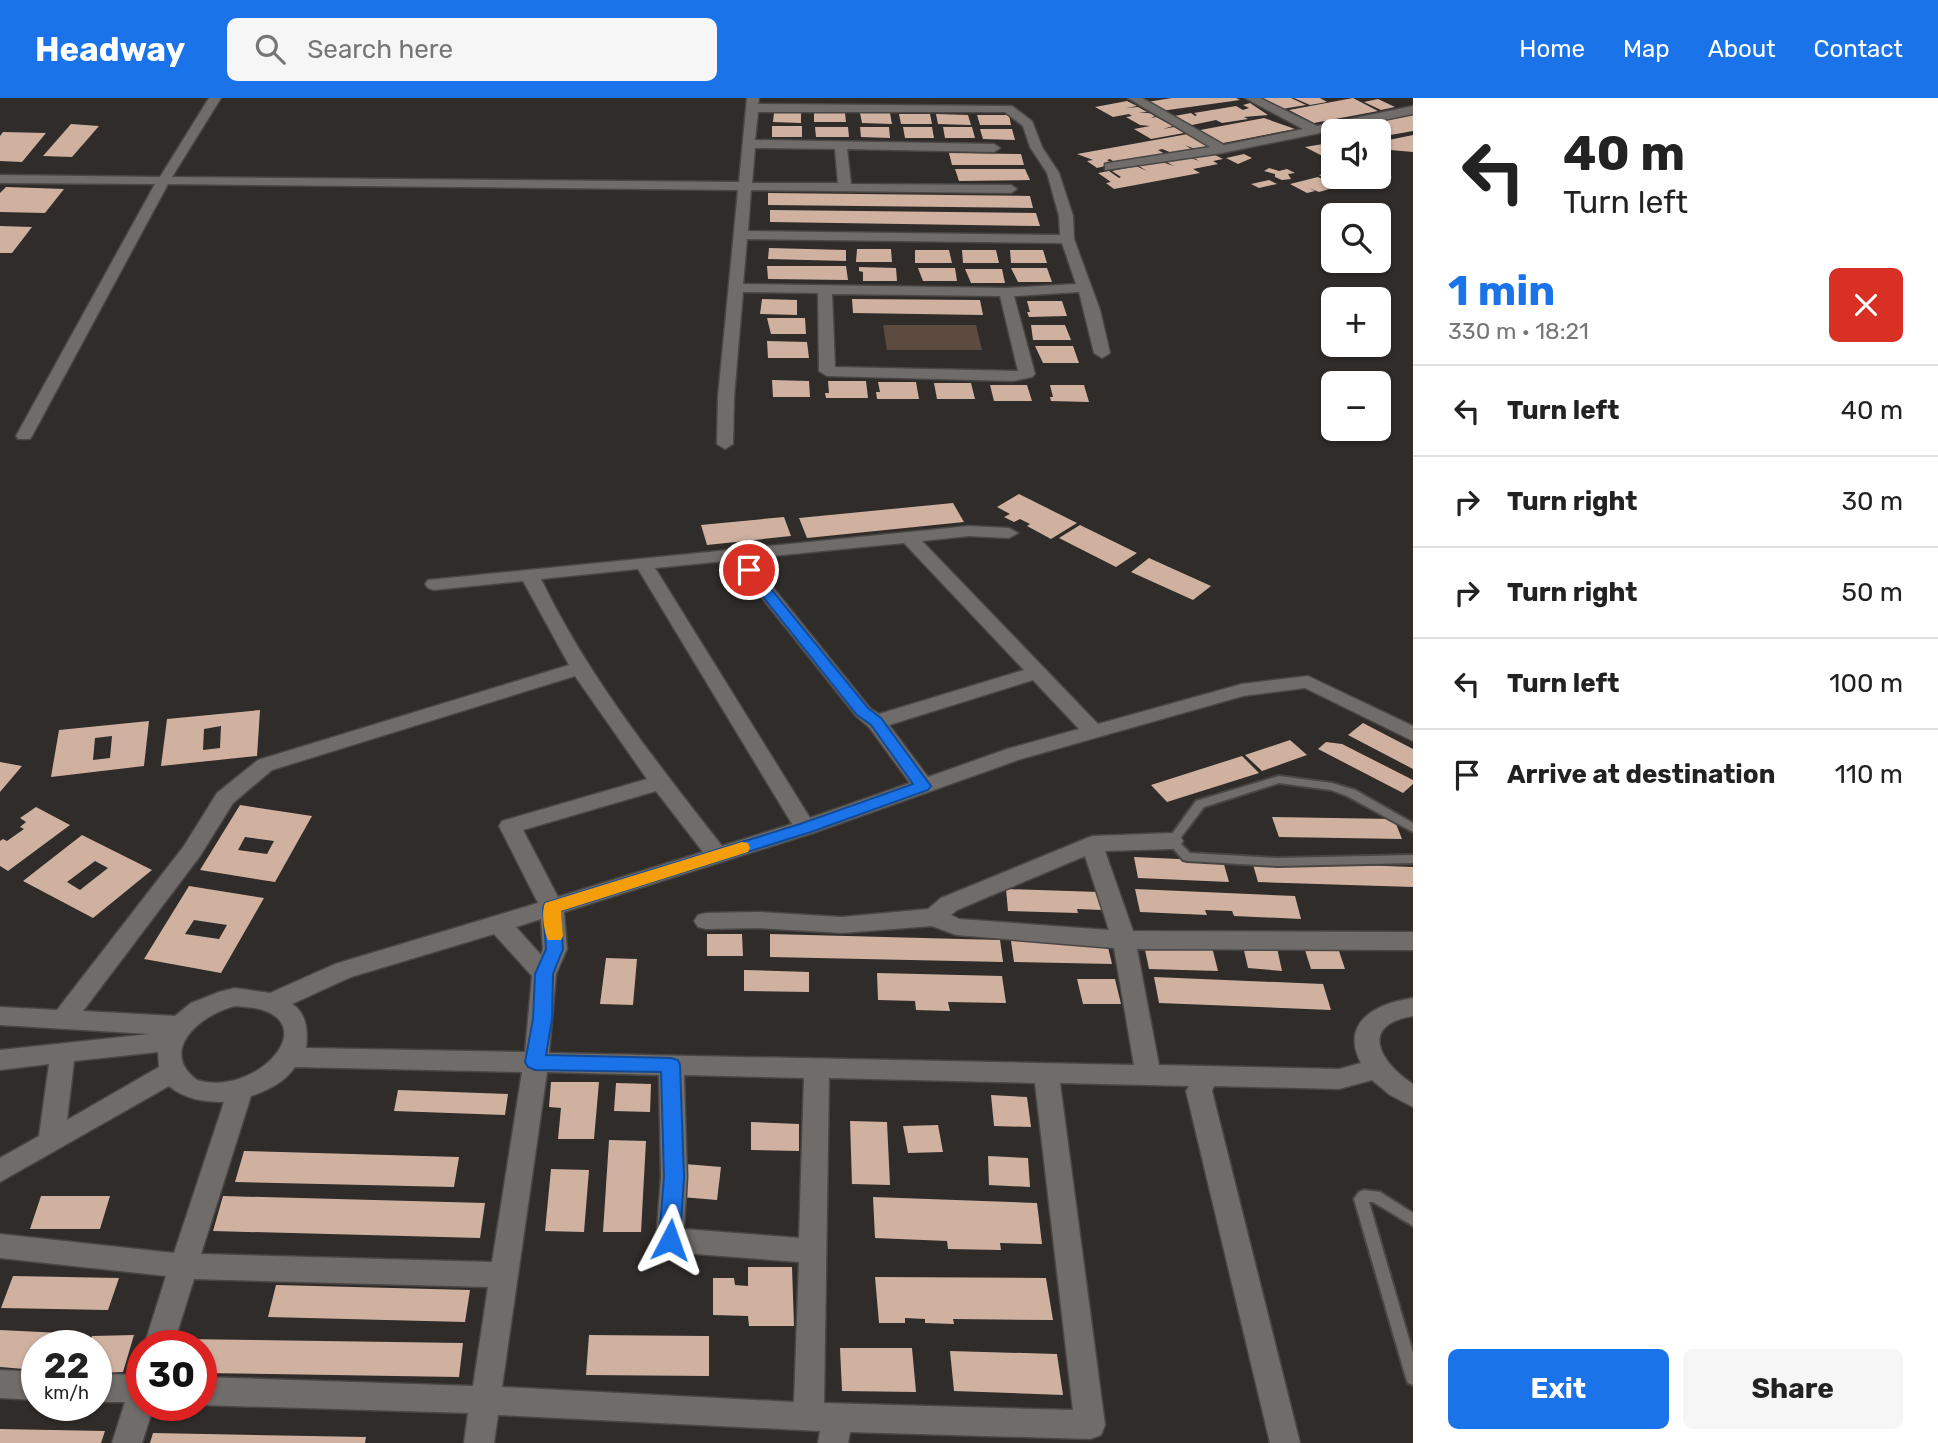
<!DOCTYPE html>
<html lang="en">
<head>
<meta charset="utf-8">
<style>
  body { margin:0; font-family:Rubik,sans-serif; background:#f6f6f6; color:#222; height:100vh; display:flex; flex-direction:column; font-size:26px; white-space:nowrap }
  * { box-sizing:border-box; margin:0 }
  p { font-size:23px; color:#767676 }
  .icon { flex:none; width:38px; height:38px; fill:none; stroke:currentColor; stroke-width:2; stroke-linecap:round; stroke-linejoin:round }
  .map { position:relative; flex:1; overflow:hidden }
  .side { display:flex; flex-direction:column; background:#fff; width:525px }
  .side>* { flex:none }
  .banner { background:#fff; color:#222; overflow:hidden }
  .controls { position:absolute; left:1321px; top:21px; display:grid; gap:14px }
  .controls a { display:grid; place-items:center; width:70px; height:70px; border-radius:10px; background:#fff; box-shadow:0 2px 5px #0004; font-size:35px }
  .speed { position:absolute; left:21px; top:1232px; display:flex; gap:14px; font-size:35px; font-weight:700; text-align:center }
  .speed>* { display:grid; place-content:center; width:91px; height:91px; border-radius:50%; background:#fff; box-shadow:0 2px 5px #0004; line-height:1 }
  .speed small { font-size:18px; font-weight:400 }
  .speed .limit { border:10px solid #d22; background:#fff; color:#111 }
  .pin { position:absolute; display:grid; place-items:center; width:60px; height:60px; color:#fff; margin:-30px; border:4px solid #fff; border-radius:50%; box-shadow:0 2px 7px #0007 }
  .me { position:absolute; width:77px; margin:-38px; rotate:4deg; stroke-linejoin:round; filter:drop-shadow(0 0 5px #0008) }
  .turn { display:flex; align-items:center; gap:24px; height:147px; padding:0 35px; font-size:32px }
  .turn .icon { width:91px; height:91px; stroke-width:2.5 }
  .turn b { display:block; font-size:49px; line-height:60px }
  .round { display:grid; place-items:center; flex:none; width:74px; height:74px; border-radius:10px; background:#f6f6f6 }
  .head { display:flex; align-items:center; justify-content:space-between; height:119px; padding:0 35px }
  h1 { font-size:42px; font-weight:700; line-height:52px; color:#1a73e8 }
  .action { display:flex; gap:14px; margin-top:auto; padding:14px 35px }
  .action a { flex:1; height:80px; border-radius:10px; background:#1a73e8; color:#fff; font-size:28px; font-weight:700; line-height:80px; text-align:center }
  .action a+a { background:#f6f6f6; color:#222 }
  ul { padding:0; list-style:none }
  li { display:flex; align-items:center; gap:21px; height:91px; padding:0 35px; border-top:2px solid #e0e0e0 }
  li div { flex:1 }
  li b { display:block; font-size:26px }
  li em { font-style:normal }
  header { display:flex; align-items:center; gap:42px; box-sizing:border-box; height:98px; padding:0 35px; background:#1a73e8; color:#fff }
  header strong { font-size:33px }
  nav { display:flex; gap:38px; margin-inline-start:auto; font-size:24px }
  .search { width:490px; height:63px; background:#f6f6f6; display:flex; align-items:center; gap:18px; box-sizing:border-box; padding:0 24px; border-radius:10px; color:#767676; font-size:26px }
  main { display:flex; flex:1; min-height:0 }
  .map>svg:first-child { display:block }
</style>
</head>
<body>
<header>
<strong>Headway</strong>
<div class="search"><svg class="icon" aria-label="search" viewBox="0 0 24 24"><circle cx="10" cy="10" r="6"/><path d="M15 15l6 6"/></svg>Search here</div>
<nav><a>Home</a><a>Map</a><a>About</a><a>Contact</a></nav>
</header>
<main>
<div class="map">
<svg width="1413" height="1345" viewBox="0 0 1413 1345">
  <rect width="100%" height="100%" fill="#2f2c2a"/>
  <polygon fill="#5e4b40" points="883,227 976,227 982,252 887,252"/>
  <g fill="#d0b1a0" fill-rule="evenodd">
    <polygon points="1172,0 1236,0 1240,2 1161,13 1147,4"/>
    <polygon points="1256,0 1291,0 1306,7 1282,11"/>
    <polygon points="1294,0 1320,0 1327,4 1310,7"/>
    <polygon points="1353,0 1378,13 1314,25 1289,12"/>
    <polygon points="1378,1 1395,9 1381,12 1364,4"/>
    <polygon points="1127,3 1137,8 1126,10 1138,9 1147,14 1138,15 1149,15 1155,18 1151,20 1156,19 1173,28 1163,31 1174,29 1184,35 1151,41 1134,31 1150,28 1140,27 1126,19 1132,18 1129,16 1113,19 1095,9"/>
    <polygon points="1250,5 1268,17 1244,19 1248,21 1222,25 1216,22 1192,27 1174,18 1191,15 1195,18 1197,17 1194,15 1236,8 1243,12 1249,10 1243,7"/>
    <polygon points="774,14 801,15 801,25 773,24"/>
    <polygon points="814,15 845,15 846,24 814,24"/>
    <polygon points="860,15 890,15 892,26 862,25"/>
    <polygon points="899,16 930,16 932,26 901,26"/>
    <polygon points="936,16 968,17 971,27 938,26"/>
    <polygon points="977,17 1009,17 1011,27 980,27"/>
    <polygon points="1413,17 1413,33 1379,39 1379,33 1348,33 1342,30"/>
    <polygon points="1264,20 1295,31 1218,46 1195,33"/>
    <polygon points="71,26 99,28 72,59 43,58"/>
    <rect x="772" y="28" width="30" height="11"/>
    <polygon points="815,29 848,29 849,39 816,39"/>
    <polygon points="860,29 889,29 890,40 861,39"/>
    <polygon points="903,29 932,29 934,40 905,40"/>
    <polygon points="943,29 972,29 975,40 945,40"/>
    <polygon points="980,31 1012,31 1015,42 983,41"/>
    <polygon points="3,34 46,35 22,64 0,63 0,38"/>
    <polygon points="1188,36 1209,48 1195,51 1185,47 1193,52 1172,55 1162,51 1158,52 1167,57 1142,61 1134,60 1138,62 1117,66 1110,61 1107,62 1114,66 1097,70 1087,63 1093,62 1077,56"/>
    <polygon points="1413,37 1413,54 1379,51 1379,44"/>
    <polygon points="1323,46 1334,51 1334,64 1305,49"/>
    <polygon points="949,55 1021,56 1024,67 952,67"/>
    <polygon points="1211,55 1223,61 1213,63 1218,66 1193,71 1200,75 1114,91 1106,85 1111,84 1098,75 1109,73 1119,80 1121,79 1112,73 1136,68 1147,73 1139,68 1162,64 1174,68 1165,63 1188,59 1199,63 1191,58"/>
    <polygon points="1244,56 1252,60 1238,66 1226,60"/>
    <polygon points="1269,70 1279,73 1287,71 1295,75 1288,76 1291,81 1282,82 1275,79 1275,76 1264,73"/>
    <polygon points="955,71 1025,71 1030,82 959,83"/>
    <polygon points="1334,74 1334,79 1358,81 1335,86 1319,77"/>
    <polygon points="1386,76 1392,79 1375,85 1366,80"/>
    <polygon points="1318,79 1333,87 1333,90 1319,94 1309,90 1315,93 1307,95 1290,86"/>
    <polygon points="1269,82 1277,86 1259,90 1251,86"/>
    <polygon points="6,89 64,91 45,115 0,114 0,95"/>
    <polygon points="768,95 1030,98 1033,110 768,107"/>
    <polygon points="770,112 1036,115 1040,128 770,124"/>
    <polygon points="0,128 32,129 12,155 0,155"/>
    <polygon points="769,150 846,152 846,163 768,161"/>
    <polygon points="857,151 891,151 892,164 856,164"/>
    <polygon points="915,152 949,152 952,165 915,165"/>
    <polygon points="962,152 996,152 999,165 963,165"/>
    <polygon points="1010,152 1043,152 1047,165 1011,165"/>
    <polygon points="767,168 846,168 848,182 768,181"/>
    <polygon points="859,169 896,170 897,183 863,183 863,174 859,173"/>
    <polygon points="918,170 955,170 957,183 923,183"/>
    <polygon points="1011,170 1047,170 1052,184 1018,184"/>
    <polygon points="965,171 1002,171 1005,185 971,185"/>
    <polygon points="762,201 797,202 797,217 760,216"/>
    <polygon points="852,201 980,202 983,217 853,215"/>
    <polygon points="1027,203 1062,203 1067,218 1029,219 1027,214 1030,214"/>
    <polygon points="767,220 805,220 806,236 771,236"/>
    <polygon points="1031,227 1065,227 1071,242 1033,242"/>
    <polygon points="767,243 807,244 809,260 768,260"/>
    <polygon points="1035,248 1073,248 1079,265 1043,265"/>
    <polygon points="772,282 809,283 810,299 773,299"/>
    <polygon points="828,283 866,283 868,300 826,300 825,295 829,295"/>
    <polygon points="878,284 916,284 919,301 877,301 876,294 880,294"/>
    <polygon points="934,285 971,285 975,301 937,301"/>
    <polygon points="990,287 1027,287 1032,303 994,303"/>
    <polygon points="1050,287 1084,287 1089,304 1051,303 1050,299 1053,299"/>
    <polygon points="1019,396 1077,425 1051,441 1027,428 1030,426 1020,421 1014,424 1004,419 1010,416 997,409"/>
    <polygon points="953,405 964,424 807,440 799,420"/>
    <polygon points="784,419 791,438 707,447 701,427"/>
    <polygon points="1080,427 1137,455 1116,469 1059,440"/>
    <polygon points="1149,460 1211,488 1193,502 1131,474"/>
    <path d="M260,612L257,658L161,668L167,621ZM221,628L220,650L203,652L204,631Z"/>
    <path d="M149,623L144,668L51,679L59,632ZM112,638L110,660L93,662L95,640Z"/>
    <polygon points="1363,625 1413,651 1413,671 1348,637"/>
    <polygon points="1290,642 1307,657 1262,673 1245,657"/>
    <polygon points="1326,644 1342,646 1413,682 1413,686 1403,695 1318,651"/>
    <polygon points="1242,658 1259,675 1167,704 1151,687"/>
    <polygon points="0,664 22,668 0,694"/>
    <path d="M240,707L312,718L275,784L200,772ZM245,739L274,743L267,756L238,752Z"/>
    <polygon points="36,709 70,727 8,773 0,768 0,743 3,741 7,743 24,731 20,729 26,724 20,720"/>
    <polygon points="1272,719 1394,721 1402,741 1279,739"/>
    <path d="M82,737L152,772L93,820L23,783ZM95,763L108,770L80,792L67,784Z"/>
    <polygon points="1134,759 1223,763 1229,784 1138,780"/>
    <polygon points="1252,763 1413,769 1413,789 1258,784"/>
    <path d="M189,788L264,800L221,875L144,861ZM194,822L227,827L219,841L185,836Z"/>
    <polygon points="1006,791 1099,794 1102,812 1077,811 1078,815 1008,813"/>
    <polygon points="1135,791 1295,798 1301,821 1234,818 1232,813 1205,812 1207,817 1140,814"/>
    <polygon points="707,836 742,836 743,858 707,858"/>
    <polygon points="770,836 1000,842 1003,864 770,859"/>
    <polygon points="1011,843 1107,845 1112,866 1014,864"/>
    <polygon points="1144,847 1212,849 1218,873 1149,871"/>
    <polygon points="1243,848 1277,850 1282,873 1248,870"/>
    <polygon points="1305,852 1339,853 1345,871 1311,871"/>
    <polygon points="606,860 637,861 633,907 600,906"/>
    <polygon points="744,872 809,874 809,894 744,893"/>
    <polygon points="877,875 1002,878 1006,905 948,904 950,913 916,912 915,903 878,902"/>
    <polygon points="1154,879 1323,886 1331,912 1159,905"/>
    <polygon points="1077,881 1115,881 1121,906 1083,906"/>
    <polygon points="551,984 599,984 594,1041 558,1041 561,1010 549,1009"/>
    <polygon points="616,985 651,986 650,1014 614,1013"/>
    <polygon points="398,992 508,996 505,1017 394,1013"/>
    <polygon points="991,997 1027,999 1031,1029 994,1028"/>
    <polygon points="850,1023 887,1024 890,1087 852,1086"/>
    <polygon points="751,1024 799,1026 799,1053 751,1052"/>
    <polygon points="938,1027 943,1054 908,1055 903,1028"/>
    <polygon points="609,1042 646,1043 641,1134 603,1134"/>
    <polygon points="244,1053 459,1059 454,1089 235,1084"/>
    <polygon points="988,1058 1028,1060 1030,1089 989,1087"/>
    <polygon points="685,1066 721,1069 717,1102 681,1099"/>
    <polygon points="551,1071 589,1072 584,1134 545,1133"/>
    <polygon points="41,1098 110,1098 100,1131 30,1131"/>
    <polygon points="223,1098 485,1105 480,1140 213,1133"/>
    <polygon points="873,1099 1037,1105 1042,1146 1000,1145 1001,1152 948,1151 947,1143 875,1140"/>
    <polygon points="748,1169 792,1169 794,1228 749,1228 748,1218 713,1217 713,1180 734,1180 735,1187 748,1188"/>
    <polygon points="13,1178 119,1180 108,1212 1,1210"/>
    <polygon points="875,1179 1046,1180 1053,1222 953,1221 954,1226 925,1225 925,1221 905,1220 905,1225 879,1225"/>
    <polygon points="276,1187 470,1192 465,1224 268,1219"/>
    <polygon points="0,1232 61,1235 57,1248 37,1248 37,1272 0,1269"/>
    <polygon points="134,1237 123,1274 99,1275 101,1267 96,1267 96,1248 89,1248 92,1238"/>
    <polygon points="589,1237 709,1238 709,1278 586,1277"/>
    <polygon points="182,1241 463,1245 459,1279 201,1275 201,1248 180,1248"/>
    <polygon points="840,1250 912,1250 916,1294 842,1293"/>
    <polygon points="950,1253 1057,1256 1063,1297 954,1293"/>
    <polygon points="0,1331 105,1333 101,1345 0,1345"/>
    <polygon points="153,1335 366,1339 365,1345 150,1345"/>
  </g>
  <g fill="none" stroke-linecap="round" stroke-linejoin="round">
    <defs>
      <g id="lane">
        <polygon points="1279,678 1332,685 1355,692 1413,725 1413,734 1347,698 1331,692 1279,685 1204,709 1178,743 1190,755 1277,760 1413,757 1413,765 1277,768 1187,763 1183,762 1167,743 1196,703"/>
        <polygon points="1364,1092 1380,1094 1413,1115 1413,1128 1373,1104 1369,1104 1413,1255 1413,1287 1408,1285 1406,1280 1354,1101 1359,1094"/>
      </g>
      <g id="street">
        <path d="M209,0H221L172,79L739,84L747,0H759L758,6L1012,8L1032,23L1042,49L1059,75L1073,118L1074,141L1100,212L1110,255L1102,260L1094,255L1079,194L1014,198L1035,276L1032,279L1013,283L827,278L819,273L818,195L743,194L734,299L733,346L725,351L717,346L718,299L738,92L168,86L32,338L30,341H18L16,338L155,86L0,85V77L160,79ZM758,14H1005L1023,28L1030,49L1047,75L1059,118L1060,137L748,133L751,92L1011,95L1017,91L1011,87L851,86L847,51L994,54L1000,50L994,46L755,42ZM755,50L835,51L838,85H752ZM747,141L1062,145L1076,186L1006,190L743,186ZM832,196L1000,198L1018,273L835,269Z"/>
        <polygon points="1128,0 1142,0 1224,47 1303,31 1245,0 1260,0 1317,28 1413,8 1413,16 1222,55 1105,72 1105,66 1109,65 1210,49"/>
        <path d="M969,428L1009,430L1018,435L1009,440L969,438L922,443L1098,626L1242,586L1308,578L1413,628V643L1305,590L1243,598L1021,661L813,735L564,814L567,851L556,876L549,955L1134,967L1114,850L956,837L932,828L842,835L758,830L706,831L698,829L694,823L698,817L706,815L758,814L842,819L928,811L941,800L1092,738L1172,735L1180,738L1183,743L1180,748L1172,751L1105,753L1133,833L1413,834V852L1137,851L1159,967L1339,971L1361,965C1339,923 1378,905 1413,900V918C1358,927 1380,965 1413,986V1009L1390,997L1372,982L1339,991L1214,988L1212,993L1300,1345H1270L1186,993L1189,988L1060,985L1105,1327L1101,1337L1090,1341L850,1334L848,1345H818L820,1333L498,1317L494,1345H464L468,1315L201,1307V1279L473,1288L488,1189L194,1181L173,1248H144L166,1178L0,1160V1136L174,1155L224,1004C203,1004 185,1001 169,988L0,1084V1060L39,1038L49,966L0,972V952L150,936L0,927V909L57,912L184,748L217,695L258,662L569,567L523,483L434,492L428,490L425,486L428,482ZM904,445L1024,572L879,616L870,610L758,471L753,460ZM735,462L743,476L856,618L869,629L910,685L810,720L655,470ZM638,471L792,726L722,748C655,662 588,579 541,481ZM575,578L647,681L502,723L499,728L538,805L335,866L270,895L235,890L219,894L191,905L175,918L83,913L200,758L233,705L272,672ZM1033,582L1079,631L1007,651L928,679L889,627ZM656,693L703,754L558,799L523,732ZM1085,758L1109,832L959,821L951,817L957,812ZM541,821L543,851L541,857L516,829ZM494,836L532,878L525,954L306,950C308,934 307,915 292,906L351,879ZM235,908C244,909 254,909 263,912C319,931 253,999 197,982C157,952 202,916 235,908ZM158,954L159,969L67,1022L74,963ZM295,969L522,974L492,1164L201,1156L251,998C268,992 284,985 295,969ZM547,974L659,977L661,1079L656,1142L660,1150L670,1154L799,1164L794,1304L502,1289ZM684,977L804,980L799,1140L684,1131L687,1079ZM829,980L1035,985L1073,1312L824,1305Z"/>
        <polygon points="0,1272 37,1274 37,1302 0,1300"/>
        <polygon points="96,1276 142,1277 142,1307 154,1307 142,1345 112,1345 125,1304 96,1304"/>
      </g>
    </defs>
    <use href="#lane" stroke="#494745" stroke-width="4"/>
    <use href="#street" stroke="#494745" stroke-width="3"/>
    <use href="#lane" fill="#706c6a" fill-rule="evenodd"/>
    <use href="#street" fill="#706c6a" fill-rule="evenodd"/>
  </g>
  <polygon fill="#1a73e8" stroke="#114b97" stroke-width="2" points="749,468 754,470 868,610 881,620 931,688 928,692 811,734 560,813 563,851 553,876 552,921 546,957 671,960 678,962 680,967 684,1079 680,1142 677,1148 670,1151 663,1148 659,1142 664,1079 661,974 535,972 528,969 525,964 533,921 535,876 546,851 543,810 545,805 800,726 913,686 871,627 857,617 744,475 744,470"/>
  <path fill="#f59e0b" d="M742,744L748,745L750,750L748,754L561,813L563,838L561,842H548C544,833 541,814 545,805Z"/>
</svg>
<div class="controls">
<a><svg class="icon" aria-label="sound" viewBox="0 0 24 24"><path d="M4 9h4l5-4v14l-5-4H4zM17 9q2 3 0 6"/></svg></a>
<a><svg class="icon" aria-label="search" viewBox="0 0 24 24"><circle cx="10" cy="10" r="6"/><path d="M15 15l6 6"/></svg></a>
<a>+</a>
<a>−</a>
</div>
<div class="speed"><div>22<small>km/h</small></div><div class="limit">30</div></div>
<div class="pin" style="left:749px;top:472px;background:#d93025"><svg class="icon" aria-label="arrive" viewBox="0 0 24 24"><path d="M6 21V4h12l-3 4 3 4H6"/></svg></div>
<svg class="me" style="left:670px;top:1142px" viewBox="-20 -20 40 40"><path d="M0-17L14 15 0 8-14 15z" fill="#1a73e8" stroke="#fff" stroke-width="4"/></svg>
</div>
<section class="side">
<div class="banner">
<div class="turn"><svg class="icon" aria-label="left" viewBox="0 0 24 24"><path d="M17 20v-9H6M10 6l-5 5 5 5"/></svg><div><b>40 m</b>Turn left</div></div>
</div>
<div class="head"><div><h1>1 min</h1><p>330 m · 18:21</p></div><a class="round" style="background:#d93025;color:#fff"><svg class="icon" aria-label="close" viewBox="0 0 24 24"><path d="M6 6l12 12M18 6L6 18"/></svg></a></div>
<ul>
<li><svg class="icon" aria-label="left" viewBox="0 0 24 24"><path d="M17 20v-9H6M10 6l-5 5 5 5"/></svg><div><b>Turn left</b></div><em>40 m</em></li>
<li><svg class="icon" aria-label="right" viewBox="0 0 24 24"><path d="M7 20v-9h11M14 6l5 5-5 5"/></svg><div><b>Turn right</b></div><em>30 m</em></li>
<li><svg class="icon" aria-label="right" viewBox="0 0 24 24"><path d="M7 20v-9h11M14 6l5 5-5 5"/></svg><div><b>Turn right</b></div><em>50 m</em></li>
<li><svg class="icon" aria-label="left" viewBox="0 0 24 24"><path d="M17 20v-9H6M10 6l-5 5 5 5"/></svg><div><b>Turn left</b></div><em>100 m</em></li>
<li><svg class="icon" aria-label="arrive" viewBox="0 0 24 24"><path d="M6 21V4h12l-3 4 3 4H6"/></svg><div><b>Arrive at destination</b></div><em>110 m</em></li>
</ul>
<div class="action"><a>Exit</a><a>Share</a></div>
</section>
</main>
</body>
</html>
